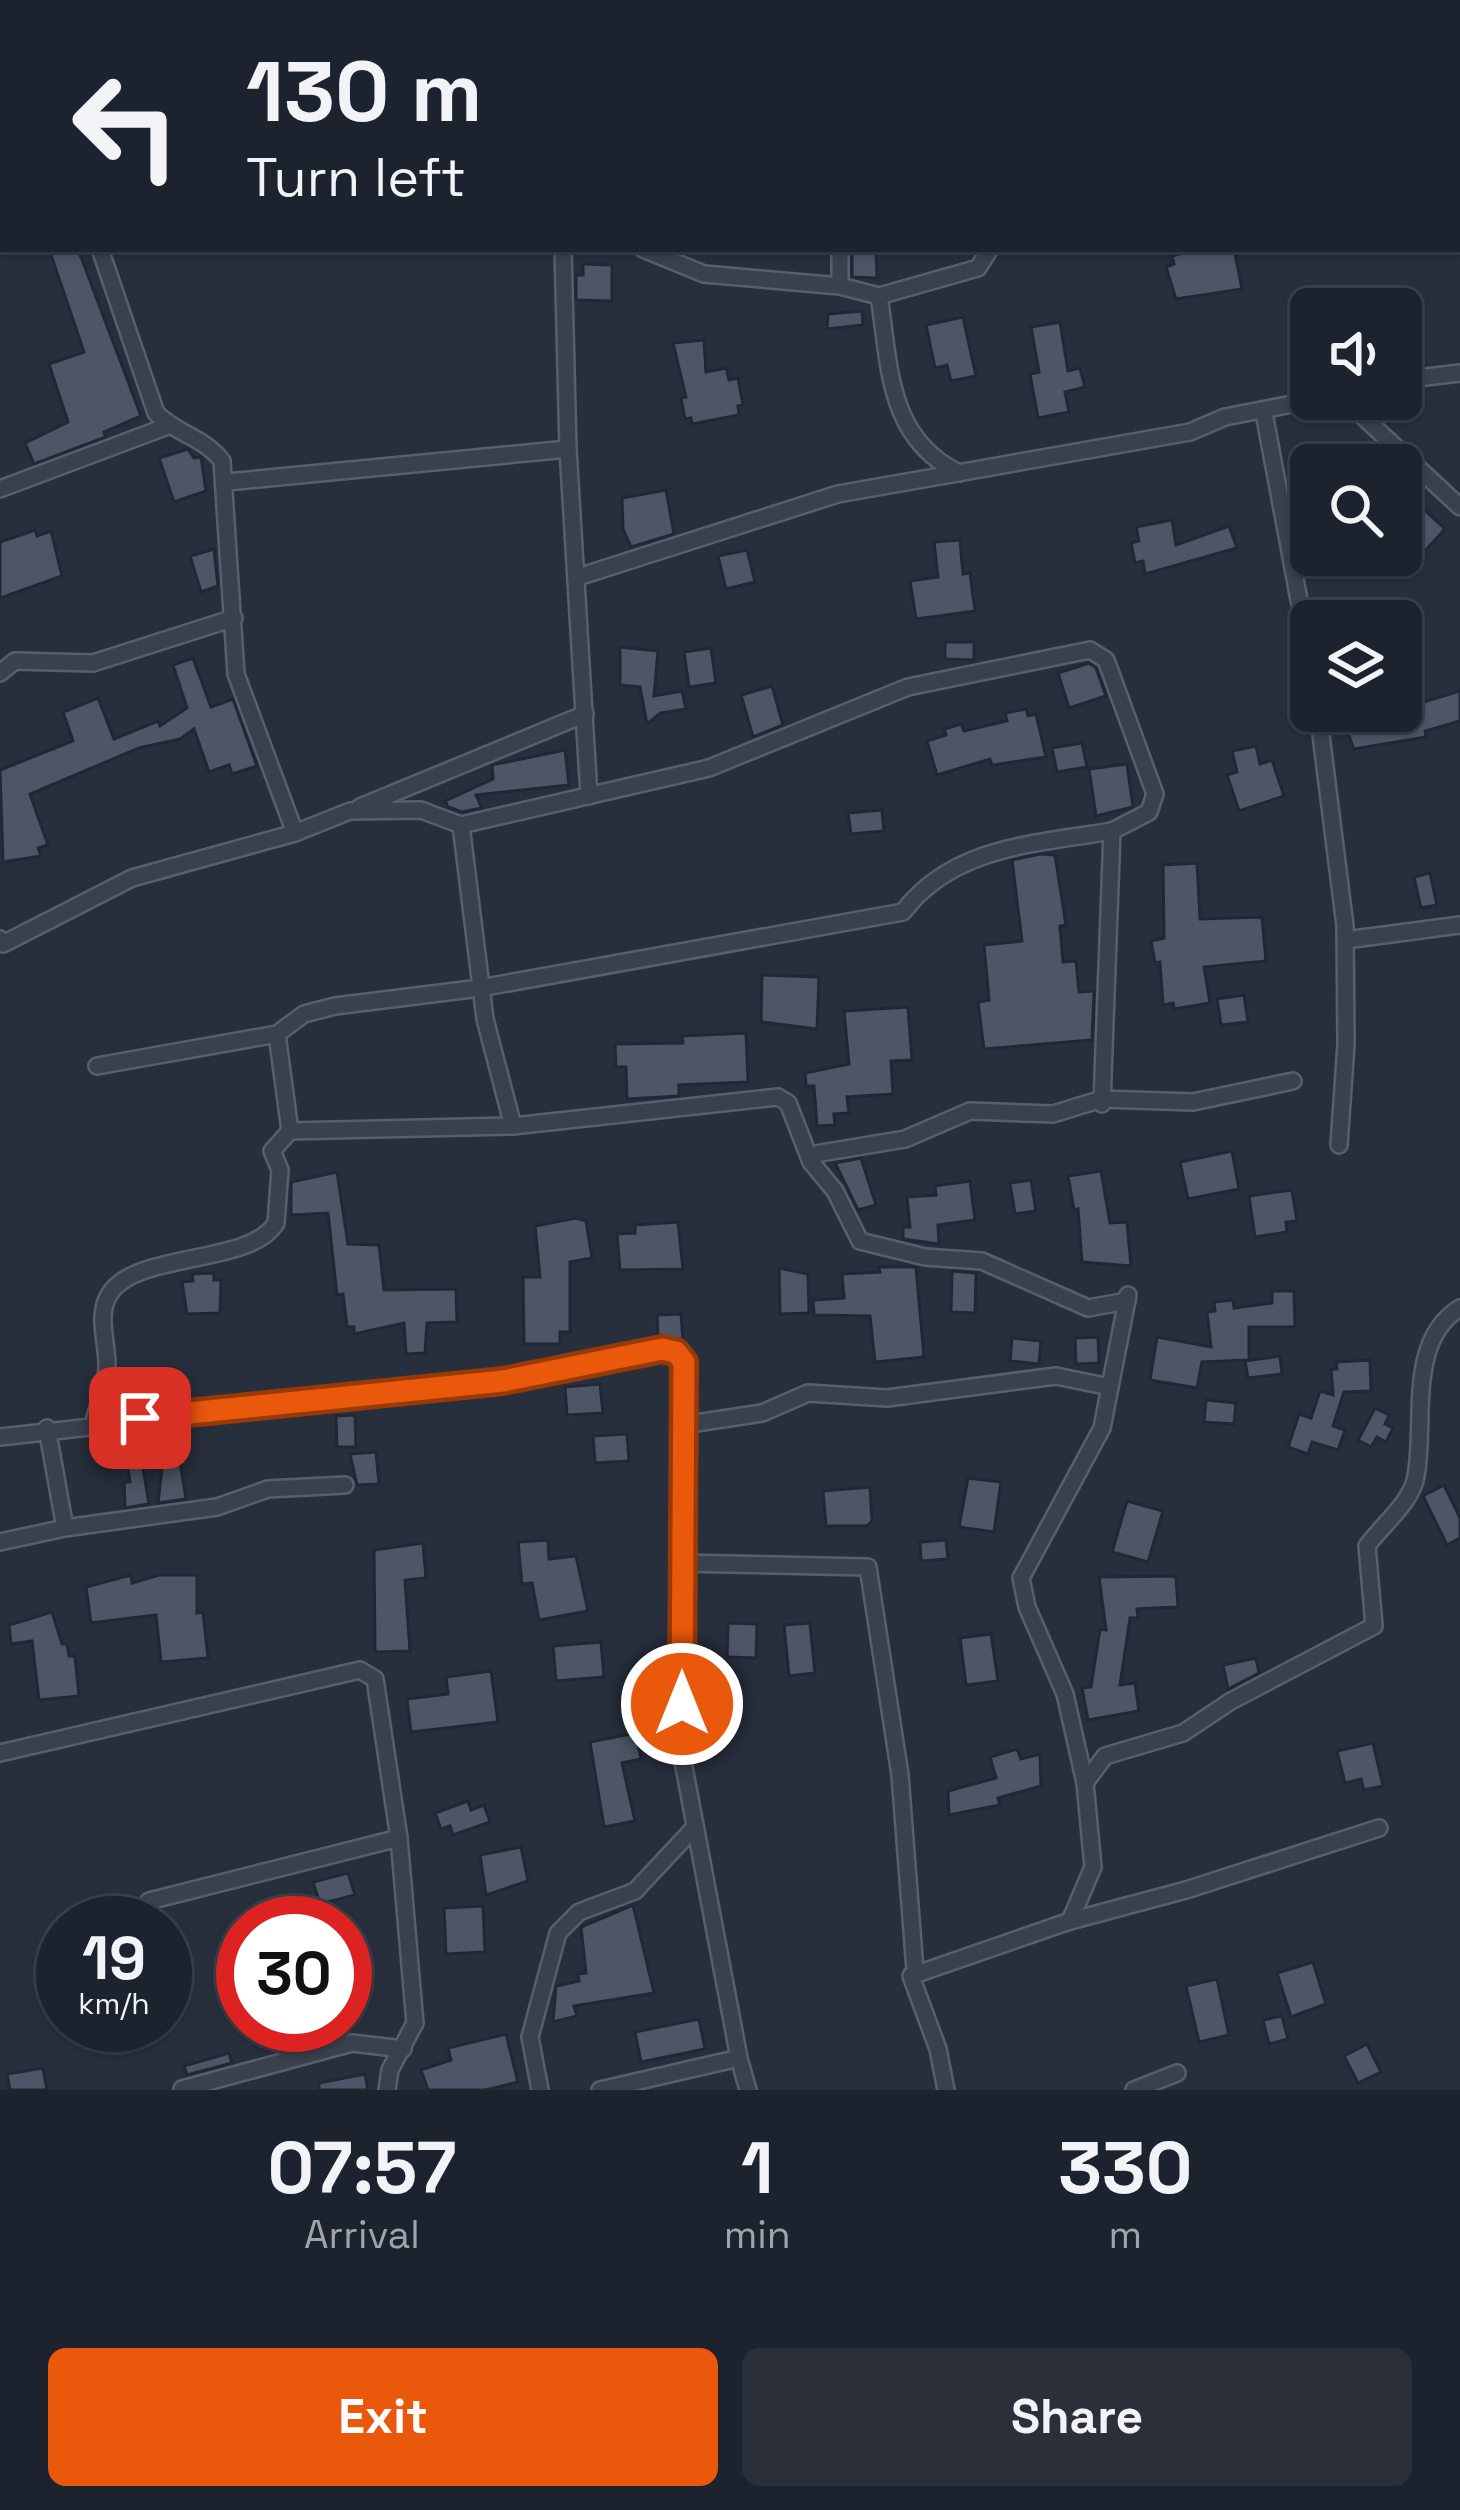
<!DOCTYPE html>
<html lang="en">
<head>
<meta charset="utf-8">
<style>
  body { margin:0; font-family:"Space Grotesk",sans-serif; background:#2a2f3a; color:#f1f3f6; height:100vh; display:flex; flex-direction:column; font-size:45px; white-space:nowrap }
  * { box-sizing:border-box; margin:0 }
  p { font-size:39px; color:#a0a4aa }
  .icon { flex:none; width:66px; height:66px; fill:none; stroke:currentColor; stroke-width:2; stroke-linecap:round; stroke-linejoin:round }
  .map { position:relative; height:2090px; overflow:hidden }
  .side { display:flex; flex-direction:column; background:#1d232e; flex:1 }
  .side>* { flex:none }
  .top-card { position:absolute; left:0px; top:0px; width:1461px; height:252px; box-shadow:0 3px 9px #0004,0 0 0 3px #3b404a; background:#1d232e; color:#f1f3f6; overflow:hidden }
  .buttons { position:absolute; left:1290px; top:288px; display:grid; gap:24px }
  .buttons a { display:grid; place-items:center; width:132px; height:132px; border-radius:18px; background:#1d232e; box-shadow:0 3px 9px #0004,0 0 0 3px #3b404a; font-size:60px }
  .speed { position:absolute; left:36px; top:1896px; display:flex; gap:24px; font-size:60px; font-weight:700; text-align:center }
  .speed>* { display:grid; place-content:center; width:156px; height:156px; border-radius:50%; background:#1d232e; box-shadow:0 3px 9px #0004,0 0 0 3px #3b404a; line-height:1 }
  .speed small { font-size:30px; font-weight:400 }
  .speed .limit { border:18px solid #d22; background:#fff; color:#111 }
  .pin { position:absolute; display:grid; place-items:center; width:102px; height:102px; color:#fff; margin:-51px; border-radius:24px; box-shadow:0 6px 18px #0006 }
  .me { position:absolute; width:132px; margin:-66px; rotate:0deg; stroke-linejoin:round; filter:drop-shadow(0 0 9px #0008) }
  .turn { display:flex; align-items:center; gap:42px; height:252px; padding:0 48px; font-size:54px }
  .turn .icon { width:156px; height:156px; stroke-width:2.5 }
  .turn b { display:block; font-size:84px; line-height:102px }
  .eta { display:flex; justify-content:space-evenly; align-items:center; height:204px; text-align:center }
  .eta b { font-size:72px; font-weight:800; line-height:84px }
  .cta { display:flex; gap:24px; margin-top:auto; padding:24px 48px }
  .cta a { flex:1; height:138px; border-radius:18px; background:#ea580c; color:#fff; font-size:48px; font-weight:800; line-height:138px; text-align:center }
  .cta a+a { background:#2a2f3a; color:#f1f3f6 }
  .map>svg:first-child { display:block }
</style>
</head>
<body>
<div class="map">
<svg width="1460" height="2090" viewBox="0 0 1460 2090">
  <rect width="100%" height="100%" fill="#272f3d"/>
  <g fill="#4d5566" stroke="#212835" stroke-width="3">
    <polygon points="49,249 78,249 141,416 104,432 106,437 34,464 25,443 68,422 49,364 84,352"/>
    <polygon points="852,249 876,249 877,278 852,277"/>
    <polygon points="1197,249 1234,249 1242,289 1176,299 1166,267 1174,264 1172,256"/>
    <polygon points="583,264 612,265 612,301 576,300 576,275 583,275"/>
    <polygon points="862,311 863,325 827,329 828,314"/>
    <polygon points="963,317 976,376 951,381 947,365 935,368 926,325"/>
    <polygon points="1060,322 1068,371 1080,368 1085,387 1065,392 1069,412 1038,418 1030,374 1039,372 1031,327"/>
    <polygon points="704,340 706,372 726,368 729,380 738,378 743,405 738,406 739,415 692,424 691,418 685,419 681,398 686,397 673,343"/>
    <polygon points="188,449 194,458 201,457 206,491 174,502 159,458"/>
    <polygon points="666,490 674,534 631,547 623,529 622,498"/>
    <polygon points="1414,500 1445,529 1414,563 1401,550 1401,514"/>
    <polygon points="1172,520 1176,545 1229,526 1237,548 1145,574 1143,561 1135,563 1131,543 1139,541 1136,527"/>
    <polygon points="35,530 37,536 51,531 62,576 0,598 0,542"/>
    <polygon points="960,540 963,574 970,573 975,611 916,619 910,581 938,577 934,542"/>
    <polygon points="214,549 218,586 201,592 190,556"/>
    <polygon points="747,550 755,582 726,589 718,556"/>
    <polygon points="945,642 974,642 974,660 945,659"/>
    <polygon points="620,647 658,651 654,696 682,691 686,709 661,713 647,724 640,687 620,685"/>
    <polygon points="711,648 716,683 689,687 684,652"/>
    <polygon points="193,658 211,707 233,699 257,766 232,774 229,765 209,772 194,729 180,739 139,748 30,794 48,845 38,848 41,856 3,862 0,770 73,741 63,712 98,698 114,739 158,721 160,726 187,708 173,665"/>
    <polygon points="1089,663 1096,668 1106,696 1069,708 1058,673"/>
    <polygon points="1416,680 1420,703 1460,691 1460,721 1425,731 1426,737 1354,749 1343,720 1401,711 1401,683"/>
    <polygon points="772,686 783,725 753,737 741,695"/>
    <polygon points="1026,709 1028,716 1036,714 1046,757 992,765 990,759 937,775 927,741 946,735 944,729 961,724 964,731 1007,721 1005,713"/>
    <polygon points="1082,743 1087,767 1057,772 1052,748"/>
    <polygon points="1256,746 1260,764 1272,760 1284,796 1239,811 1227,775 1237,772 1232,751"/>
    <polygon points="565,750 569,785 476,795 482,808 462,812 448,807 445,801 493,779 492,765"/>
    <polygon points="1127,764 1133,807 1096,816 1089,769"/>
    <polygon points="882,810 884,831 851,834 848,813"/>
    <polygon points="1040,854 1055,855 1066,925 1060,926 1063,962 1076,961 1079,992 1094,991 1092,1040 984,1049 978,1002 989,1000 984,945 1022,941 1012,860"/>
    <polygon points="1197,863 1200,919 1262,917 1266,961 1204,967 1210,1003 1174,1009 1173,1003 1163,1005 1160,962 1155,963 1151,941 1164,938 1163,865"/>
    <polygon points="1430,873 1437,905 1421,908 1414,877"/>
    <polygon points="762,975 819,977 817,1029 761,1022"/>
    <polygon points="1244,995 1248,1022 1221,1025 1217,999"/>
    <polygon points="908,1007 912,1060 891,1061 893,1094 847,1097 849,1113 834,1114 835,1125 817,1126 814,1086 806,1086 805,1073 849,1064 844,1011"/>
    <polygon points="746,1033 748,1082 679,1085 679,1096 627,1099 626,1067 616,1067 615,1044 683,1043 682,1036"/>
    <polygon points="1232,1151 1239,1189 1188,1199 1180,1162"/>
    <polygon points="861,1158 876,1205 858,1210 835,1163"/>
    <polygon points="1101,1171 1110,1223 1127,1222 1131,1266 1082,1262 1078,1209 1074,1210 1068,1176"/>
    <polygon points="337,1172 348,1244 379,1245 384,1290 456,1289 457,1322 427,1323 425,1353 406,1354 404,1323 354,1334 354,1327 347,1327 343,1294 337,1295 328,1213 291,1215 291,1182"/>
    <polygon points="1031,1180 1036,1211 1015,1214 1010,1183"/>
    <polygon points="970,1181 975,1220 938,1225 939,1244 903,1239 903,1227 910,1227 907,1197 936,1195 935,1186"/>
    <polygon points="1292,1190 1297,1221 1286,1222 1287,1232 1255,1237 1249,1196"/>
    <polygon points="576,1218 586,1221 592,1258 570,1262 570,1332 560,1332 560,1344 524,1344 523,1277 540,1277 535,1226"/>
    <polygon points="678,1222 683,1269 620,1270 617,1234 635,1233 635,1225"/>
    <polygon points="879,1267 916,1267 924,1357 875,1362 870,1316 814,1315 813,1300 844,1298 842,1274 880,1272"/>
    <polygon points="779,1268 808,1274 809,1313 780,1314"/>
    <polygon points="952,1271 976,1273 975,1313 951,1312"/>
    <polygon points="214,1273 214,1280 221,1280 220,1313 187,1314 182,1282 193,1281 192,1274"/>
    <polygon points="1272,1291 1294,1291 1295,1327 1249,1327 1249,1360 1202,1362 1197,1388 1150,1380 1157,1337 1211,1347 1207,1312 1215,1311 1214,1302 1233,1300 1234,1308 1272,1303"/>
    <polygon points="681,1314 683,1342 658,1337 657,1315"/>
    <polygon points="1098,1337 1099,1363 1076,1364 1075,1338"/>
    <polygon points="1012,1338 1041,1341 1039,1364 1010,1361"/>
    <polygon points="1280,1356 1282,1374 1248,1378 1245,1361"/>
    <polygon points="1370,1360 1371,1391 1344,1392 1333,1426 1345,1430 1338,1450 1312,1442 1308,1454 1288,1447 1299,1414 1311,1418 1320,1391 1333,1395 1331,1369 1337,1369 1336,1362"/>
    <polygon points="600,1384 603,1413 567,1415 565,1387"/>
    <polygon points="1206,1400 1236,1403 1234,1424 1204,1422"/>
    <polygon points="1375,1408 1389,1415 1385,1424 1393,1428 1386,1442 1377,1437 1371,1447 1358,1440"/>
    <polygon points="355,1415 356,1447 337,1447 336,1416"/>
    <polygon points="627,1434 629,1461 595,1463 593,1436"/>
    <polygon points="376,1452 379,1484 357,1485 350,1454"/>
    <polygon points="141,1456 149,1504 125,1508 124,1482 130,1482 126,1459"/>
    <polygon points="179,1456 186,1499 158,1503 163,1458"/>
    <polygon points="968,1478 1001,1482 994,1532 959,1527"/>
    <polygon points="1444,1485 1460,1518 1460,1538 1447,1545 1423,1496"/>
    <polygon points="870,1487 872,1521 867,1526 826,1526 823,1491"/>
    <polygon points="1127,1501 1163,1511 1148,1562 1112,1552"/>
    <polygon points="548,1540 549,1559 576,1556 588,1611 539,1620 532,1583 522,1584 518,1542"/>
    <polygon points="946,1540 948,1559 921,1561 920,1542"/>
    <polygon points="423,1543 426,1578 405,1580 410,1651 375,1652 374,1550"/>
    <polygon points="131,1575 132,1583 159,1575 197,1575 197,1613 203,1612 208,1658 161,1662 156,1615 91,1623 86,1587"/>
    <polygon points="1176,1576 1178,1607 1137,1609 1138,1618 1130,1618 1120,1685 1135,1683 1139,1711 1088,1720 1082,1688 1091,1687 1100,1629 1106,1630 1099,1577"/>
    <polygon points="52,1612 62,1644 67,1644 69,1656 75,1656 79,1696 39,1700 32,1641 11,1644 9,1625"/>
    <polygon points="728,1623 757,1624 756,1658 727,1657"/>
    <polygon points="810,1623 815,1673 789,1676 784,1625"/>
    <polygon points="991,1634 998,1681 966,1685 960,1638"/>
    <polygon points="601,1642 604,1677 556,1681 553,1646"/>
    <polygon points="1256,1658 1259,1673 1228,1689 1223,1665"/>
    <polygon points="491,1671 498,1722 411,1732 407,1699 448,1694 446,1677"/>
    <polygon points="636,1733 641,1759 622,1763 635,1821 604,1827 590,1742"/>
    <polygon points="1373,1743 1383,1786 1364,1790 1361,1779 1345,1783 1337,1751"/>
    <polygon points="1017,1749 1021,1759 1040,1754 1041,1786 998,1798 1000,1805 949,1815 948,1791 996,1778 990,1757"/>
    <polygon points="468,1801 471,1810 484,1805 490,1822 453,1835 450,1826 441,1829 435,1813"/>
    <polygon points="521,1847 528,1881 486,1895 480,1855"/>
    <polygon points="348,1873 355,1895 320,1904 313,1882"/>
    <polygon points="633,1905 654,1993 574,2006 577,2016 553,2022 556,1986 579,1981 578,1974 586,1973 581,1927"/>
    <polygon points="483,1906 485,1952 446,1954 444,1908"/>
    <polygon points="1313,1962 1326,2004 1291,2017 1277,1973"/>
    <polygon points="1217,1979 1229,2035 1199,2042 1186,1986"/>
    <polygon points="1282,2016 1288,2039 1269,2044 1263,2020"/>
    <polygon points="699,2019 705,2049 641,2062 635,2032"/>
    <polygon points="506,2034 518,2082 485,2090 428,2090 421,2070 451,2060 448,2048"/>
    <polygon points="1367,2044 1381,2072 1358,2083 1344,2056"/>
    <polygon points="229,2053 232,2063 187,2075 184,2066"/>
    <polygon points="43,2068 47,2090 10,2090 7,2074"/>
    <polygon points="365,2074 368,2090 319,2090 319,2083"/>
  </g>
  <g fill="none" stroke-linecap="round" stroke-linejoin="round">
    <defs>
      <g id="street">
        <polyline points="807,0 807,3"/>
        <polyline points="965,0 965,3"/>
        <polyline points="18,3 26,0"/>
        <polyline points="623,3 623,0"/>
        <polyline points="0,10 3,9"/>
        <polyline points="0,215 3,214"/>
        <path d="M100,249L156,413C176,434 204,437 222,461L236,674L295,833"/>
        <polyline points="563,249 568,449 589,796"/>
        <polyline points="643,249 704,274 840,286 879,296 978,268 990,249"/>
        <polyline points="840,249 840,286"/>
        <path d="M879,296C890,366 887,438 959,473"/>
        <polyline points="1401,380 1460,373"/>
        <polyline points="1344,399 1460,507"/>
        <polyline points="1264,413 1311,664"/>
        <polyline points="227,482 568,449"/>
        <polyline points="0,489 168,426"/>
        <polyline points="578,577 838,494 1190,432 1225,417 1318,399"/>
        <polyline points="0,673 15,661 93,663 234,618"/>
        <polyline points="1318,711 1345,926 1346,1044 1339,1145"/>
        <polyline points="360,807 585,714"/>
        <polyline points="461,825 485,1019 513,1126"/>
        <polyline points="0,939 3,944 132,878 295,833 350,811 421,810 461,825 709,768 908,687 1090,650 1106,660 1155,794 1149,812 1112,831 1102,1104"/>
        <polyline points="1346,940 1460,925"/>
        <path d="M97,1066L277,1034L304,1014L335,1006L480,988L903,912C953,846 1035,844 1112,831"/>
        <polyline points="290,1131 513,1126 778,1097 788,1103 811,1162 835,1191 860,1241 925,1257 982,1261 1088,1308 1127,1301"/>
        <polyline points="809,1155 905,1139 970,1111 1053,1114 1102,1099 1193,1102 1293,1081"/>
        <path d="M94,1422C98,1405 106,1385 107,1368C108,1344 96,1316 109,1295C134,1251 250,1266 276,1223L280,1170L272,1151L290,1131L277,1034"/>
        <polyline points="683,1425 762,1413 808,1393 887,1398 1056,1376 1110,1387"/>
        <polyline points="47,1428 65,1528 217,1507 268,1489 345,1485"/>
        <polyline points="0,1437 503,1381 662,1349 675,1351 684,1362 681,1751 739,2058 600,2090"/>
        <polyline points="0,1542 65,1528"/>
        <polyline points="682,1563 868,1567 900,1775 915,1970"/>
        <polyline points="0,1753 360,1670 375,1679 399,1838 415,2023 390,2070 387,2090"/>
        <polyline points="1085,1783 1065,1694 1027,1607 1021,1578 1102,1428 1128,1295"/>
        <polyline points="149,1901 399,1838"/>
        <polyline points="1070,1921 1186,1890 1379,1828"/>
        <polyline points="739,2058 748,2090"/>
        <polyline points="182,2089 352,2043 403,2049"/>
        <polyline points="540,2090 530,2037 558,1933 579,1912 635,1891 693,1829"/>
        <path d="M946,2090L938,2049L911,1976L1070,1921L1093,1867L1085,1783L1105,1756L1183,1733L1231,1701L1374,1626L1367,1546C1382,1525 1412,1502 1416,1476C1426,1423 1406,1341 1460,1308"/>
        <polyline points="1134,2090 1177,2073"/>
      </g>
    </defs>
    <use href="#street" stroke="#585f6b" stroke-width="20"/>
    <use href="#street" stroke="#3a414e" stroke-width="15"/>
  </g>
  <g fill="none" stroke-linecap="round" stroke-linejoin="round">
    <defs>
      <polyline id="route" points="140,1418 503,1381 662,1349 676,1352 684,1362 682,1704"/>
    </defs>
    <use href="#route" stroke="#983908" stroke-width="30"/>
    <use href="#route" stroke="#ea580c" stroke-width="21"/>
  </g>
</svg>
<div class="buttons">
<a><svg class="icon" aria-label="sound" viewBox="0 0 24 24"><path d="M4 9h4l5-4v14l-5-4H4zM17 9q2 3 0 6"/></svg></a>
<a><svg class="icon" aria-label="search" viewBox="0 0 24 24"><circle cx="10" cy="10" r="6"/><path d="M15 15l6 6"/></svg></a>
<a><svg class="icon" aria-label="layers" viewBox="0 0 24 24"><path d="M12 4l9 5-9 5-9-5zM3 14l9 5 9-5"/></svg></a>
</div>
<div class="speed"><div>19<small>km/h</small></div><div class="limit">30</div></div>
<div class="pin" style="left:140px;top:1418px;background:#d93025"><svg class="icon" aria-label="arrive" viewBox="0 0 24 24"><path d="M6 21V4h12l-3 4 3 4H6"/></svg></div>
<svg class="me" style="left:682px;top:1704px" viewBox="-20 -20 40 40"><circle r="17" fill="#ea580c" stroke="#fff" stroke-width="3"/><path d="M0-11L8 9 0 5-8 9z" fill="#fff"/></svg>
<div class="top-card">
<div class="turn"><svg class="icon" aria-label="left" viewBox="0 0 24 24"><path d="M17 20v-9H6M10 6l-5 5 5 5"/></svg><div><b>130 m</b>Turn left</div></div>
</div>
</div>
<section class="side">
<div class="eta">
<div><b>07:57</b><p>Arrival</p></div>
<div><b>1</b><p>min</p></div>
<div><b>330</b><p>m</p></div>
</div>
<div class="cta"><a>Exit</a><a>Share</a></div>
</section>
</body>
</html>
